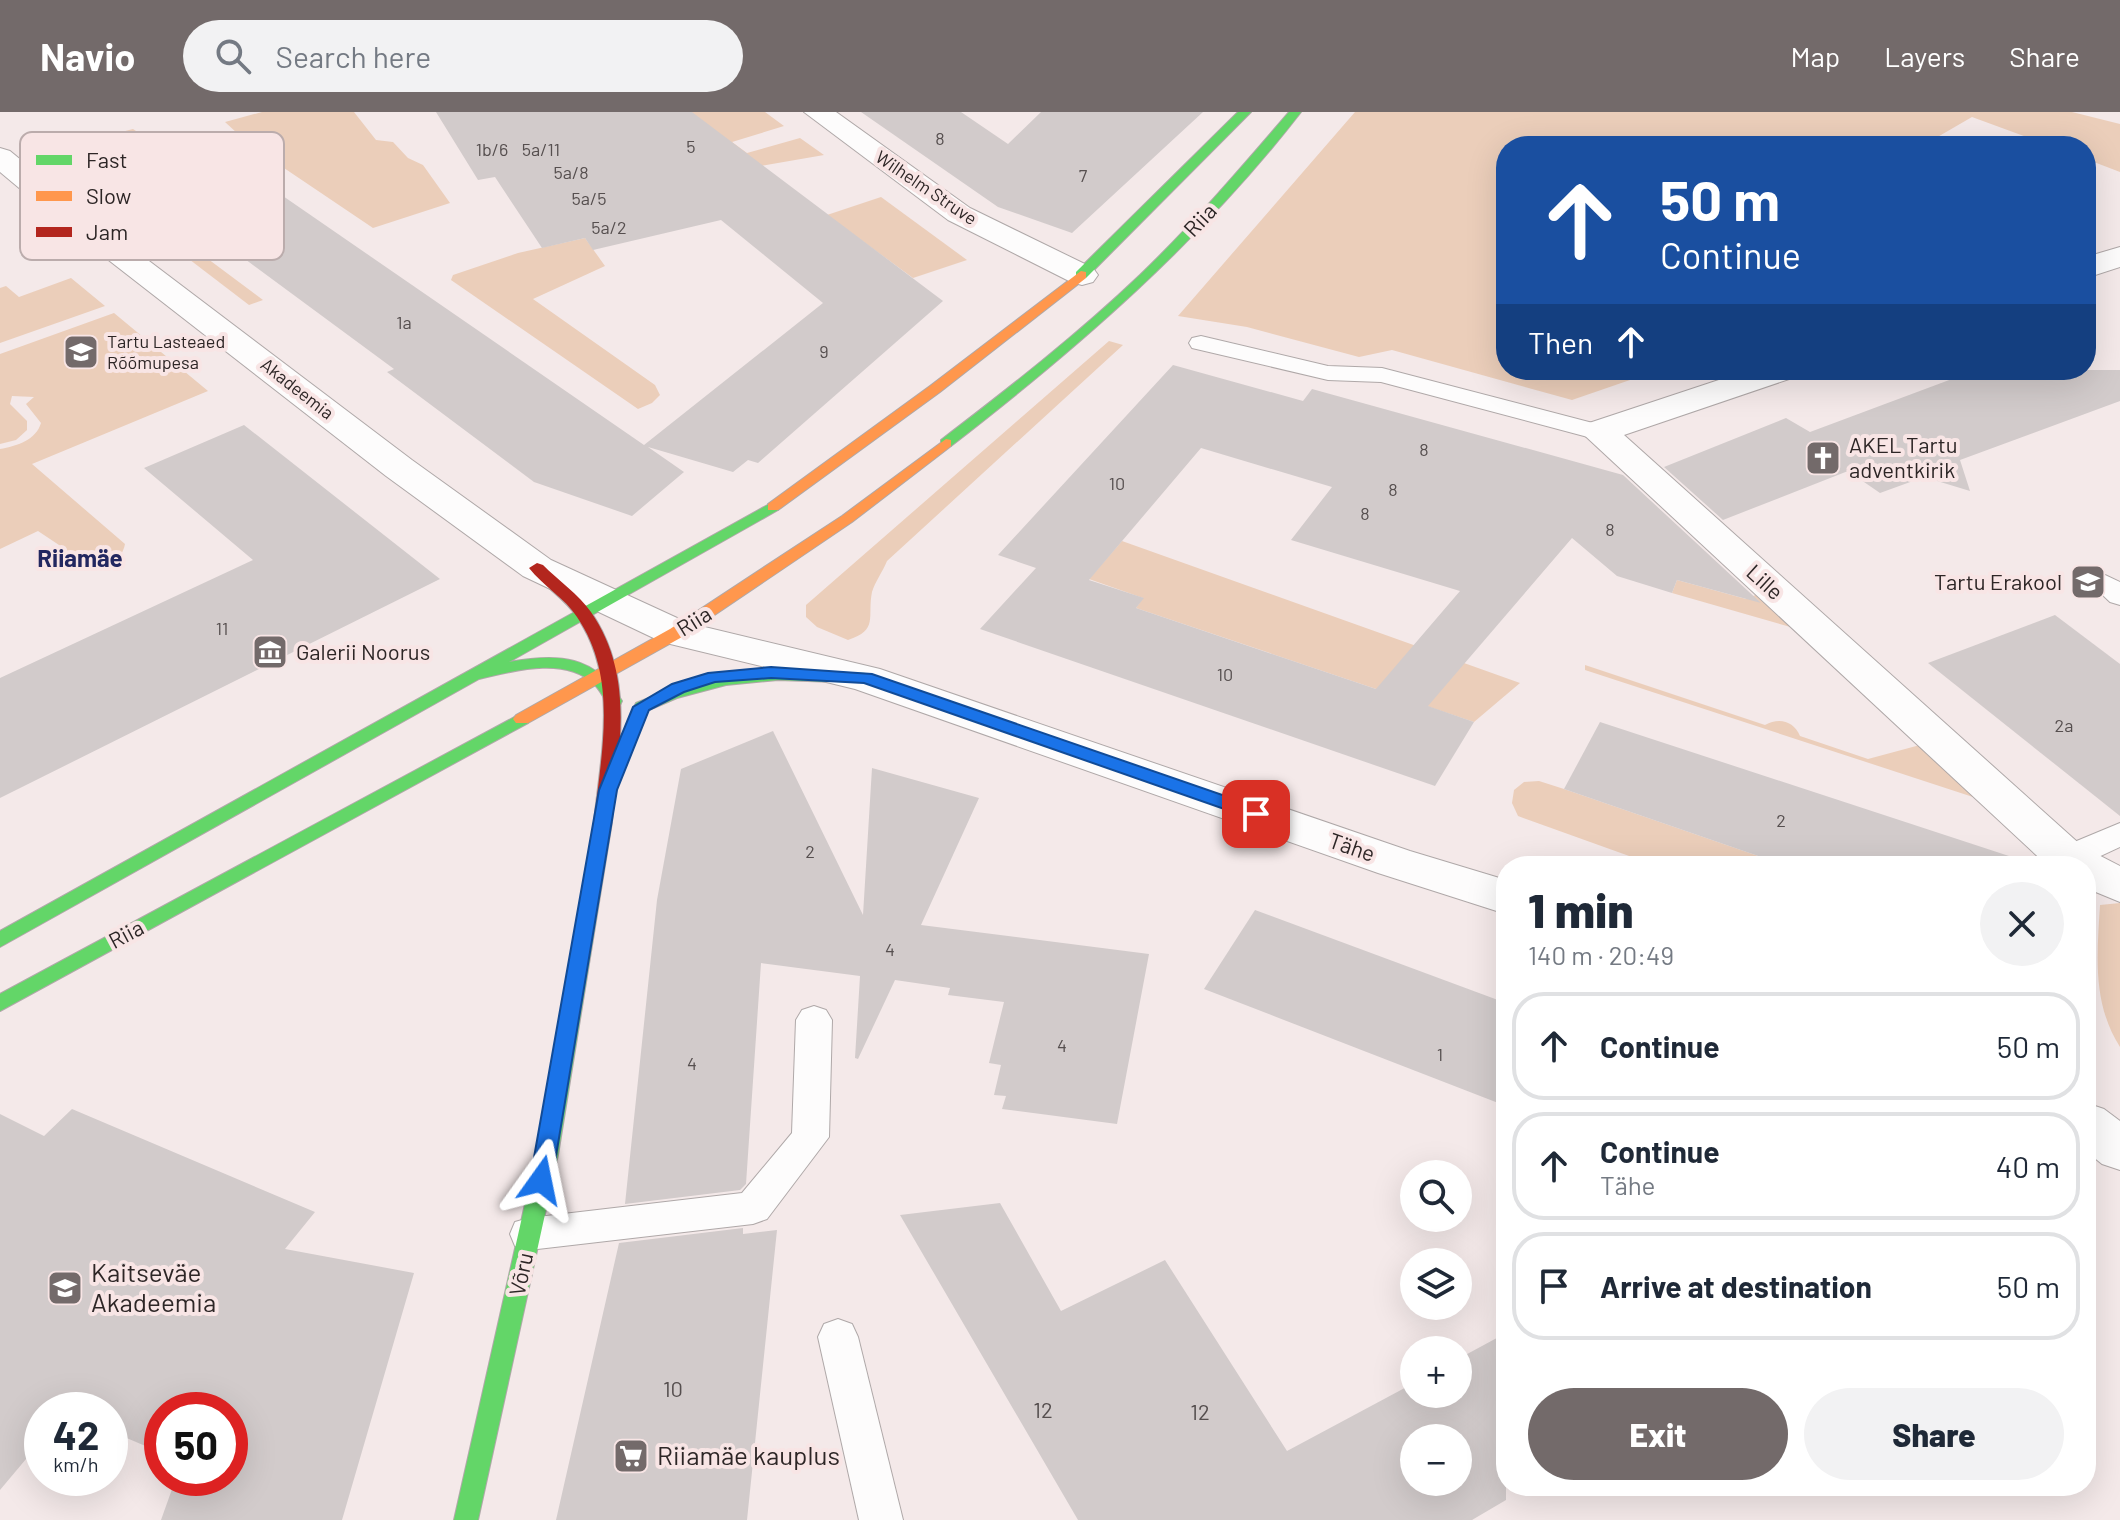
<!DOCTYPE html>
<html lang="en">
<head>
<meta charset="utf-8">
<style>
  body { margin:0; font-family:Barlow,sans-serif; background:#f2f2f3; color:#1f2937; height:100vh; display:flex; flex-direction:column; font-size:30px; white-space:nowrap }
  * { box-sizing:border-box; margin:0 }
  p { font-size:26px; color:#747a83 }
  .icon { flex:none; width:44px; height:44px; fill:none; stroke:currentColor; stroke-width:2; stroke-linecap:round; stroke-linejoin:round }
  .map { position:relative; flex:1; overflow:hidden }
  .drawer { position:absolute; left:1496px; top:744px; width:600px; height:640px; display:flex; flex-direction:column; background:#fff; border-radius:32px; box-shadow:0 8px 32px #0002 }
  .drawer>* { flex:none }
  .top-card { position:absolute; left:1496px; top:24px; width:600px; height:244px; border-radius:32px; box-shadow:0 8px 32px #0002; background:#1a4fa0; color:#fff; overflow:hidden }
  .buttons { position:absolute; left:1400px; top:1048px; display:grid; gap:16px }
  .buttons a { display:grid; place-items:center; width:72px; height:72px; border-radius:50%; background:#fff; box-shadow:0 8px 32px #0002; font-size:40px }
  .speed { position:absolute; left:24px; top:1280px; display:flex; gap:16px; font-size:40px; font-weight:700; text-align:center }
  .speed>* { display:grid; place-content:center; width:104px; height:104px; border-radius:50%; background:#fff; box-shadow:0 8px 32px #0002; line-height:1 }
  .speed small { font-size:20px; font-weight:400 }
  .speed .limit { border:12px solid #d22; background:#fff; color:#111 }
  .pin { position:absolute; display:grid; place-items:center; width:68px; height:68px; color:#fff; margin:-34px; border-radius:16px; box-shadow:0 4px 12px #0006 }
  .me { position:absolute; width:88px; margin:-44px; rotate:12deg; stroke-linejoin:round; filter:drop-shadow(0 0 6px #0008) }
  .turn { display:flex; align-items:center; gap:28px; height:168px; padding:0 32px; font-size:36px }
  .turn .icon { width:104px; height:104px; stroke-width:2.5 }
  .turn b { display:block; font-size:56px; line-height:68px }
  .then { display:flex; align-items:center; height:76px; padding:0 32px; background:#0003; gap:16px; font-size:30px }
  .round { display:grid; place-items:center; flex:none; width:84px; height:84px; border-radius:42px; background:#f2f2f3 }
  .headline { display:flex; align-items:center; justify-content:space-between; height:136px; padding:0 32px }
  h1 { font-size:48px; font-weight:800; line-height:60px }
  .cta { display:flex; gap:16px; margin-top:auto; padding:16px 32px }
  .cta a { flex:1; height:92px; border-radius:48px; background:#736a6a; color:#fff; font-size:32px; font-weight:800; line-height:92px; text-align:center }
  .cta a+a { background:#f2f2f3; color:#1f2937 }
  ul { padding:0; list-style:none }
  li { display:flex; align-items:center; gap:24px; height:108px; margin:0 16px 12px; padding:0 16px; border:4px solid #e0e1e3; border-radius:32px }
  li div { flex:1 }
  li b { display:block; font-size:30px }
  li em { font-style:normal }
  header { display:flex; align-items:center; gap:48px; box-sizing:border-box; height:112px; padding:0 40px; background:#736a6a; color:#fff }
  header strong { font-size:38px }
  nav { display:flex; gap:44px; margin-inline-start:auto; font-size:28px }
  .search { width:560px; height:72px; background:#f2f2f3; display:flex; align-items:center; gap:20px; box-sizing:border-box; padding:0 28px; border-radius:44px; color:#747a83; font-size:30px }
  .map>svg:first-child { display:block }
</style>
</head>
<body>
<header>
<strong>Navio</strong>
<div class="search"><svg class="icon" aria-label="search" viewBox="0 0 24 24"><circle cx="10" cy="10" r="6"/><path d="M15 15l6 6"/></svg>Search here</div>
<nav><a>Map</a><a>Layers</a><a>Share</a></nav>
</header>
<div class="map">
<svg width="2120" height="1408" viewBox="0 0 2120 1408">
  <rect width="100%" height="100%" fill="#f4e9e9"/>
  <g fill="#ebceba">
    <polygon points="262,0 354,0 376,28 393,30 408,46 423,53 450,91 373,116 284,56 172,94 87,29 133,17 136,19 123,25 122,30 130,34 152,32 174,54 250,33 225,10"/>
    <polygon points="674,0 765,0 784,14 732,30 747,41 800,26 824,43 749,56"/>
    <polygon points="1355,0 2072,0 2120,12 2120,60 2086,47 2086,34 2051,34 1972,5 1922,34 1506,34 1506,258 1659,258 1572,288 1392,238 1359,245 1247,215 1178,204"/>
    <polygon points="70,44 263,188 249,193 58,47"/>
    <polygon points="881,85 967,148 913,166 827,103"/>
    <polygon points="585,126 605,154 533,187 655,273 660,283 652,291 638,297 451,168 453,163 518,141"/>
    <polygon points="71,166 105,194 0,231 0,176 6,174 19,185"/>
    <path d="M114,201L208,279L32,352L125,432C120,458 89,460 68,455L65,437L38,419L0,437V337C17,334 36,328 41,311L26,292L34,285L12,284L10,292L27,309V318L16,328L0,332V242Z"/>
    <path d="M1109,229L1123,233L887,449C883,459 875,470 872,480C867,505 879,518 848,528L817,515L806,505V493Z"/>
    <polygon points="1122,429 1520,571 1474,610 1136,496 1143,486 1089,467"/>
    <polygon points="1677,468 1746,487 1758,482 1801,518 1672,481"/>
    <path d="M1585,553L1765,613C1779,605 1794,609 1800,624L1868,647L1920,633L1976,686L1585,558Z"/>
    <polygon points="1539,669 1564,677 1787,754 1657,754 1518,704 1512,691 1514,678 1524,670"/>
    <path d="M2120,791V935C2092,891 2097,843 2100,793Z"/>
  </g>
  <g fill="#d2cbcb" fill-rule="evenodd">
    <polygon points="436,0 692,0 943,189 758,351 748,348 733,360 648,335 684,360 632,404 534,370 387,260 394,257 184,102 267,73 644,333 823,191 721,108 593,138 585,126 542,136 495,65 478,68"/>
    <polygon points="861,0 961,0 1008,32 1041,0 1203,0 1072,121 998,95"/>
    <path d="M1173,253L1303,289L1312,277L1623,363L1761,491L1677,468L1672,481L1617,464L1572,426L1428,594L1474,610L1435,674L980,517L1036,456L998,443ZM1201,336L1332,375L1291,428L1460,479L1376,577L1136,496L1144,486L1089,468Z"/>
    <polygon points="1976,258 2120,258 2120,289 1960,348 1970,379 1924,365 1880,381 1848,359 1723,408 1664,355 1786,306 1810,320"/>
    <polygon points="244,313 440,467 0,686 0,566 253,448 144,356"/>
    <polygon points="2055,503 2120,552 2120,704 1928,551"/>
    <polygon points="1600,610 2009,744 2007,754 1787,754 1564,677"/>
    <polygon points="773,619 863,803 872,656 979,686 921,813 1149,842 1117,1012 1002,997 1006,984 994,983 1001,953 989,951 1004,890 948,883 950,876 895,868 858,947 855,946 860,864 761,851 746,1072 740,1078 625,1092 657,788 681,657"/>
    <polygon points="1255,798 1506,891 1506,994 1204,877"/>
    <polygon points="72,997 315,1100 285,1137 414,1161 342,1408 161,1408 176,1366 230,1366 230,1298 162,1298 162,1341 110,1319 110,1298 42,1298 42,1328 0,1378 0,1002 44,1024"/>
    <path d="M1000,1091L1061,1199L1165,1148L1287,1339L1414,1271V1282H1458V1247L1506,1221V1388L1472,1408H1078L900,1103ZM1414,1326H1458V1370H1414Z"/>
    <polygon points="743,1116 743,1122 777,1118 747,1408 556,1408 619,1131"/>
  </g>
  <g fill="none" stroke-linecap="round" stroke-linejoin="round">
    <defs>
      <g id="lane">
        <polygon points="1201,224 1328,254 1382,256 1608,315 1612,320 1608,325 1599,328 1381,270 1328,268 1192,236 1189,231 1192,226"/>
        <polygon points="2105,463 2120,470 2120,493 2110,490 2091,472 2095,466"/>
        <polygon points="2120,711 2120,735 2079,754 2055,754 2051,746 2055,738"/>
        <polygon points="814,894 826,898 832,908 829,1025 767,1107 753,1112 529,1138 515,1134 510,1122 515,1110 529,1106 742,1081 792,1021 796,908 802,898"/>
        <polygon points="838,1207 852,1212 858,1225 903,1408 859,1408 818,1225 824,1212"/>
      </g>
      <g id="street">
        <polygon points="804,0 836,0 970,96 1093,156 1098,163 1093,170 1082,173 1071,170 948,108"/>
        <polygon points="0,36 10,39 83,99 412,348 551,448 688,511 880,557 1410,739 1506,768 1506,802 1378,761 855,577 662,530 523,464 386,364 61,111 0,60"/>
        <polygon points="2120,135 2120,155 2086,166 2086,145"/>
        <polygon points="1749,258 1800,258 1795,265 1624,323 2083,735 2120,754 2120,790 2086,776 2086,754 2048,754 1581,320 1586,312"/>
        <polygon points="2086,991 2104,997 2120,1009 2120,1058 2102,1052 2086,1039"/>
      </g>
      <g id="fast">
        <polygon points="1238,0 1251,0 1086,166 1076,166 1076,160"/>
        <path d="M1289,0H1301C1201,129 1079,235 951,334H941V328C1009,276 1077,223 1140,163C1193,112 1241,56 1289,0Z"/>
        <path d="M773,390L778,392V398L509,550C559,541 595,543 622,589L620,593H608C604,586 600,578 594,572C565,544 513,559 479,567L0,835V819Z"/>
        <path d="M806,558L866,561L874,566L866,571L778,568L726,573L677,586L642,601L634,595L636,591C692,567 745,557 806,558Z"/>
        <polygon points="522,601 531,607 528,611 0,899 0,882"/>
        <polygon points="603,704 612,710 558,1043 478,1408 454,1408 536,1043 594,710"/>
      </g>
      <g id="slow">
        <polygon points="1081,159 1086,160 1086,166 940,280 778,398 768,398 768,392 930,274"/>
        <polygon points="946,327 951,328 951,334 852,410 682,525 528,611 516,611 513,607 516,603 670,517 842,404"/>
      </g>
      <path id="jam" d="M537,451L543,453C558,468 579,483 591,500C636,566 618,637 612,710L603,716L594,710C601,641 619,566 577,505C565,486 543,474 529,456Z"/>
    </defs>
    <use href="#lane" stroke="#afa8a8" stroke-width="2"/>
    <use href="#street" stroke="#afa8a8" stroke-width="2"/>
    <use href="#fast" stroke="#afa8a8" stroke-width="2"/>
    <use href="#slow" stroke="#afa8a8" stroke-width="2"/>
    <use href="#jam" stroke="#afa8a8" stroke-width="2"/>
    <use href="#lane" fill="#fdfcfc" fill-rule="evenodd"/>
    <use href="#street" fill="#fdfcfc" fill-rule="evenodd"/>
    <use href="#fast" fill="#63d668" fill-rule="evenodd"/>
    <use href="#slow" fill="#ff974d" fill-rule="evenodd"/>
    <use href="#jam" fill="#b3261e" fill-rule="evenodd"/>
  </g>
  <polygon fill="#1a73e8" stroke="#114b97" stroke-width="2" points="771,555 872,562 1263,697 1265,702 1263,706 1250,706 864,571 771,566 715,570 684,580 649,598 617,678 552,1068 549,1074 541,1076 534,1074 530,1068 599,678 633,595 672,572 708,561"/>
  <defs>
    <symbol id="school-square" viewBox="-11 -11 22 22"><rect x="-9" y="-9" width="18" height="18" rx="4" fill="#736a6a" stroke="#f8e5e5"/><path d="M0-5L7-2L0 1L-7-2ZM-4 1L0 2.5L4 1V4Q0 6-4 4Z" fill="#fff"/></symbol>
    <symbol id="church-square" viewBox="-11 -11 22 22"><rect x="-9" y="-9" width="18" height="18" rx="4" fill="#736a6a" stroke="#f8e5e5"/><path d="M-1.2-6h2.4v3.5h3.3v2.4h-3.3V6h-2.4V-.1h-3.3v-2.4h3.3Z" fill="#fff"/></symbol>
    <symbol id="museum-square" viewBox="-11 -11 22 22"><rect x="-9" y="-9" width="18" height="18" rx="4" fill="#736a6a" stroke="#f8e5e5"/><path d="M0-6L6-3V-2H-6V-3ZM-5-1h2V3h-2ZM-1-1h2V3h-2ZM3-1h2V3H3ZM-6 4H6V6H-6Z" fill="#fff"/></symbol>
    <symbol id="university-square" viewBox="-11 -11 22 22"><rect x="-9" y="-9" width="18" height="18" rx="4" fill="#736a6a" stroke="#f8e5e5"/><path d="M0-5L7-2L0 1L-7-2ZM-4 1L0 2.5L4 1V4Q0 6-4 4Z" fill="#fff"/></symbol>
    <symbol id="supermarket-square" viewBox="-11 -11 22 22"><rect x="-9" y="-9" width="18" height="18" rx="4" fill="#736a6a" stroke="#f8e5e5"/><path d="M-6-5.5h2.5l.6 2H6L4.5 2H-2.5L-4.4-4H-6ZM-1.5 3.2a1.3 1.3 0 1 0 .1 0ZM3 3.2a1.3 1.3 0 1 0 .1 0Z" fill="#fff"/></symbol>
  </defs>
  <g fill-rule="evenodd">
    <use href="#school-square" x="61" y="220" width="40" height="40"/>
    <use href="#church-square" x="1803" y="326" width="40" height="40"/>
    <use href="#school-square" x="2068" y="450" width="40" height="40"/>
    <use href="#museum-square" x="250" y="520" width="40" height="40"/>
    <use href="#university-square" x="45" y="1156" width="40" height="40"/>
    <use href="#supermarket-square" x="611" y="1324" width="40" height="40"/>
  </g>
  <g text-anchor="middle" stroke-width="8" stroke-linejoin="round" paint-order="stroke">
    <g font-size="18" fill="#564f4f">
      <text x="940" y="33">8</text>
      <text x="691" y="41">5</text>
      <text x="492" y="44">1b/6</text>
      <text x="541" y="44">5a/11</text>
      <text x="571" y="67">5a/8</text>
      <text x="1083" y="70">7</text>
      <text x="589" y="93">5a/5</text>
      <text x="609" y="122">5a/2</text>
      <text x="404" y="217">1a</text>
      <text x="824" y="246">9</text>
      <text x="1424" y="344">8</text>
      <text x="1117" y="378">10</text>
      <text x="1393" y="384">8</text>
      <text x="1365" y="408">8</text>
      <text x="1610" y="424">8</text>
      <text x="222" y="523">11</text>
      <text x="1225" y="569">10</text>
      <text x="2064" y="620">2a</text>
      <text x="1781" y="715">2</text>
      <text x="810" y="746">2</text>
      <text x="890" y="844">4</text>
      <text x="1062" y="940">4</text>
      <text x="1440" y="949">1</text>
      <text x="692" y="958">4</text>
    </g>
    <g font-size="18" fill="#2d2626" stroke="#f8e5e5">
      <text transform="translate(926 76) rotate(34)" y="6">Wilhelm Struve</text>
      <text transform="translate(297 277) rotate(38)" y="6">Akadeemia</text>
    </g>
    <g font-size="18" fill="#2d2626" stroke="#f8e5e5" text-anchor="start">
      <text x="107" y="236">Tartu Lasteaed<tspan x="107" dy="21">Rõõmupesa</tspan></text>
    </g>
    <g font-size="22" fill="#2d2626" stroke="#f8e5e5">
      <text transform="translate(1200 108) rotate(-47)" y="8">Riia</text>
      <text transform="translate(1765 470) rotate(42)" y="8">Lille</text>
      <text transform="translate(694 509) rotate(-32)" y="8">Riia</text>
      <text transform="translate(1352 735) rotate(19)" y="8">Tähe</text>
      <text transform="translate(126 822) rotate(-28)" y="8">Riia</text>
      <text transform="translate(521 1162) rotate(-78)" y="8">Võru</text>
    </g>
    <g font-size="22" fill="#2d2626" stroke="#f8e5e5" text-anchor="start">
      <text x="1849" y="341">AKEL Tartu<tspan x="1849" dy="25">adventkirik</tspan></text>
      <text x="2062" y="478" text-anchor="end">Tartu Erakool</text>
      <text x="296" y="548">Galerii Noorus</text>
    </g>
    <g font-size="22" fill="#564f4f">
      <text x="673" y="1285">10</text>
      <text x="1043" y="1306">12</text>
      <text x="1200" y="1308">12</text>
    </g>
    <g font-size="24" font-weight="bold" fill="#222760" stroke="#f8e5e5">
      <text x="80" y="455">Riiamäe</text>
    </g>
    <g font-size="26" fill="#2d2626" stroke="#f8e5e5" text-anchor="start">
      <text x="91" y="1170">Kaitseväe<tspan x="91" dy="30">Akadeemia</tspan></text>
      <text x="657" y="1353">Riiamäe kauplus</text>
    </g>
  </g>
  <rect x="20" y="20" width="264" height="128" rx="12" fill="#f8e5e5" stroke="#bbacac" stroke-width="2"/>
  <rect x="36" y="43" width="36" height="10" fill="#63d668"/>
  <rect x="36" y="79" width="36" height="10" fill="#ff974d"/>
  <rect x="36" y="115" width="36" height="10" fill="#b3261e"/>
  <g font-size="22" fill="#2d2626">
    <text x="86" y="56">Fast</text>
    <text x="86" y="92">Slow</text>
    <text x="86" y="128">Jam</text>
  </g>
</svg>
<div class="buttons">
<a><svg class="icon" aria-label="search" viewBox="0 0 24 24"><circle cx="10" cy="10" r="6"/><path d="M15 15l6 6"/></svg></a>
<a><svg class="icon" aria-label="layers" viewBox="0 0 24 24"><path d="M12 4l9 5-9 5-9-5zM3 14l9 5 9-5"/></svg></a>
<a>+</a>
<a>−</a>
</div>
<div class="speed"><div>42<small>km/h</small></div><div class="limit">50</div></div>
<div class="pin" style="left:1256px;top:702px;background:#d93025"><svg class="icon" aria-label="arrive" viewBox="0 0 24 24"><path d="M6 21V4h12l-3 4 3 4H6"/></svg></div>
<svg class="me" style="left:541px;top:1068px" viewBox="-20 -20 40 40"><path d="M0-17L14 15 0 8-14 15z" fill="#1a73e8" stroke="#fff" stroke-width="4"/></svg>
<div class="top-card">
<div class="turn"><svg class="icon" aria-label="ahead" viewBox="0 0 24 24"><path d="M12 20V5M6 11l6-6 6 6"/></svg><div><b>50 m</b>Continue</div></div>
<div class="then">Then<svg class="icon" aria-label="ahead" viewBox="0 0 24 24"><path d="M12 20V5M6 11l6-6 6 6"/></svg></div>
</div>
<section class="drawer">
<div class="headline"><div><h1>1 min</h1><p>140 m · 20:49</p></div><a class="round"><svg class="icon" aria-label="close" viewBox="0 0 24 24"><path d="M6 6l12 12M18 6L6 18"/></svg></a></div>
<ul>
<li><svg class="icon" aria-label="ahead" viewBox="0 0 24 24"><path d="M12 20V5M6 11l6-6 6 6"/></svg><div><b>Continue</b></div><em>50 m</em></li>
<li><svg class="icon" aria-label="ahead" viewBox="0 0 24 24"><path d="M12 20V5M6 11l6-6 6 6"/></svg><div><b>Continue</b><p>Tähe</p></div><em>40 m</em></li>
<li><svg class="icon" aria-label="arrive" viewBox="0 0 24 24"><path d="M6 21V4h12l-3 4 3 4H6"/></svg><div><b>Arrive at destination</b></div><em>50 m</em></li>
</ul>
<div class="cta"><a>Exit</a><a>Share</a></div>
</section>
</div>
</body>
</html>
